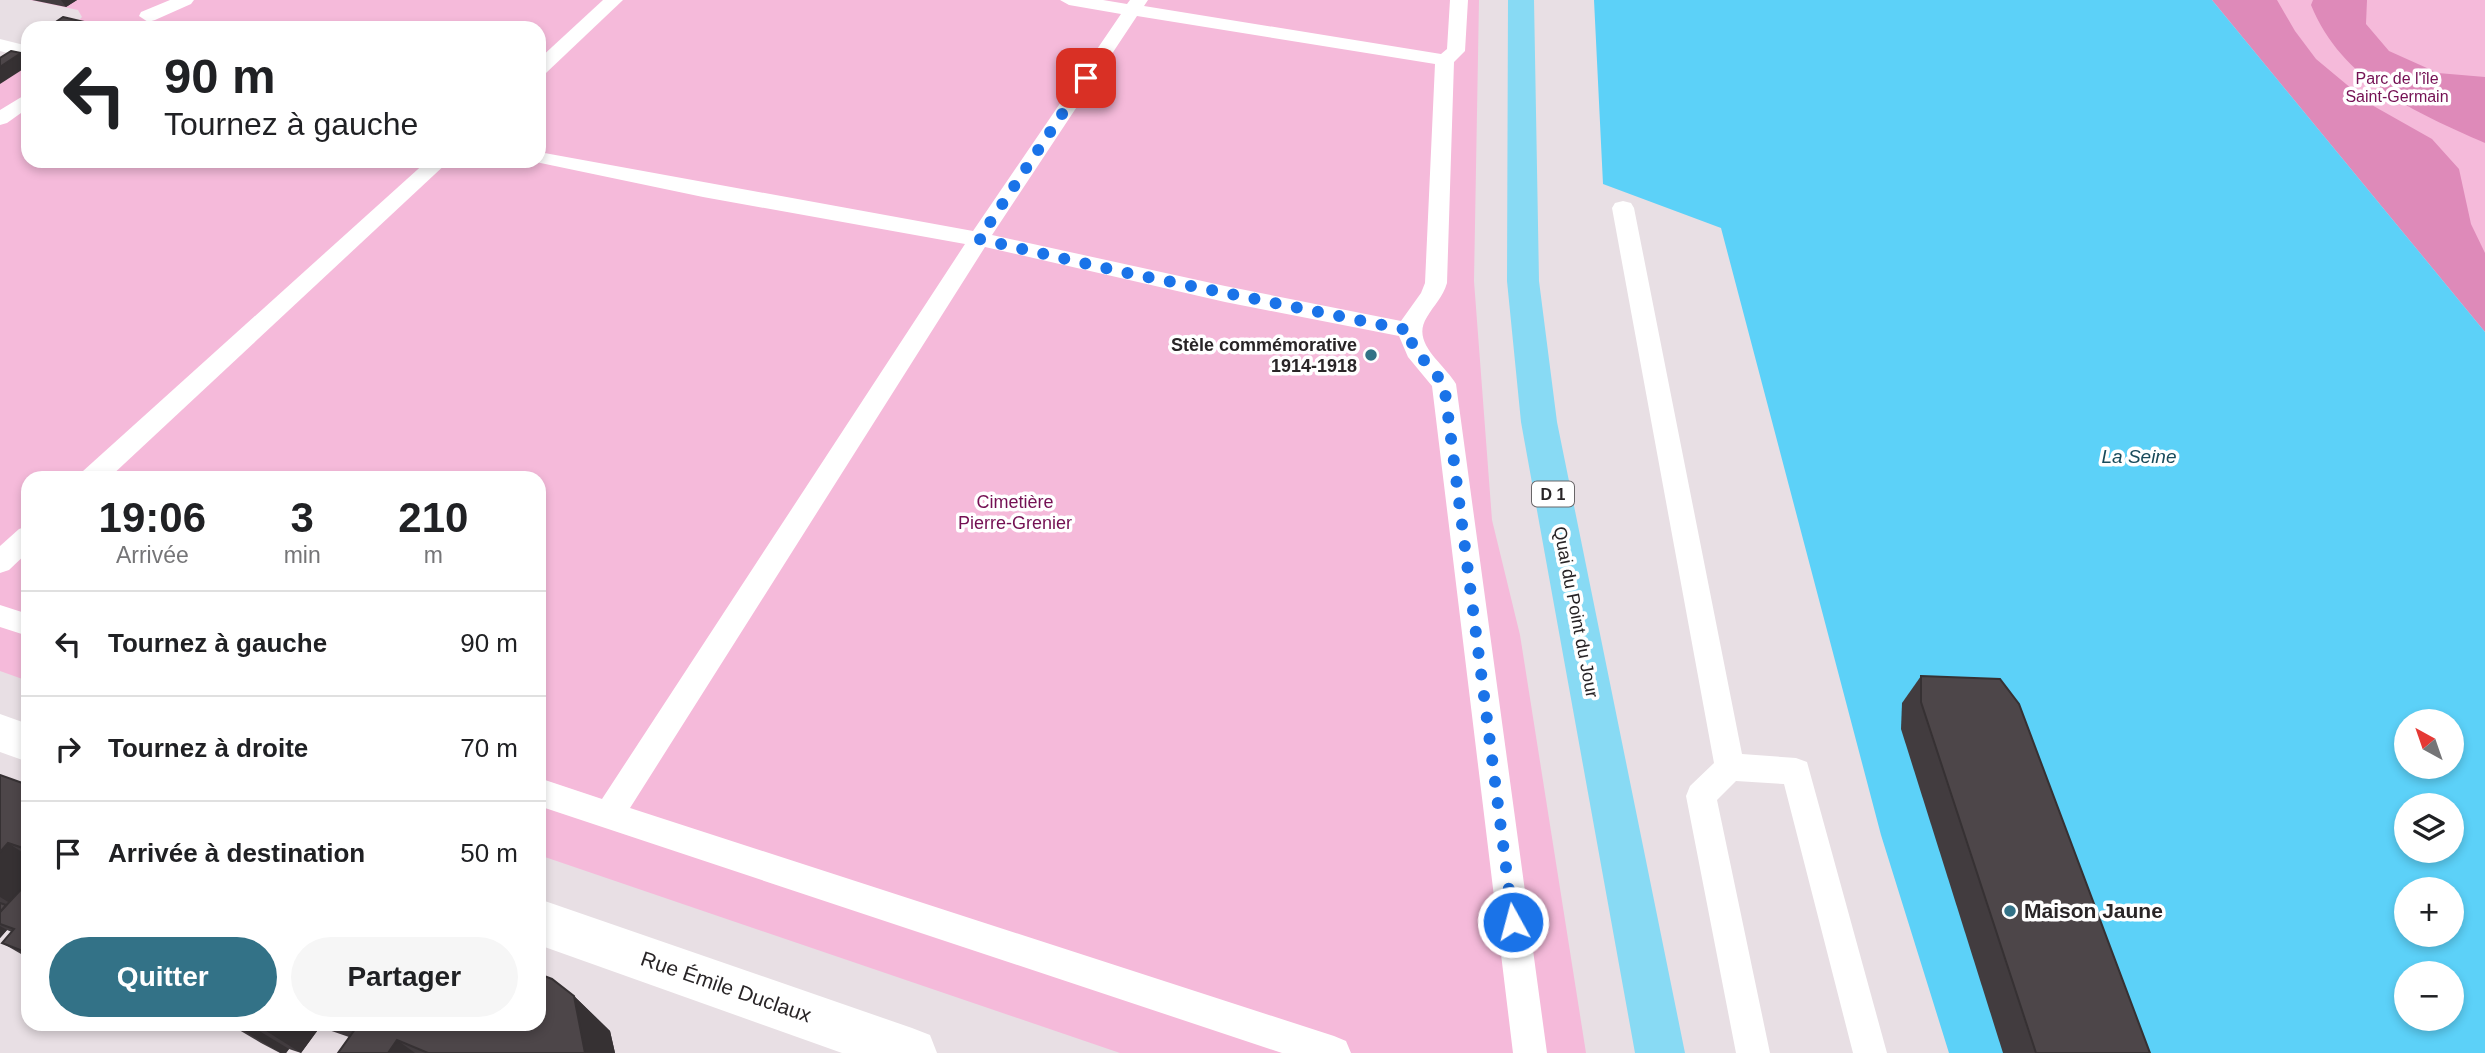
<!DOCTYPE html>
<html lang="fr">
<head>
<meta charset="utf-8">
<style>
  body { margin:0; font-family:Helvetica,sans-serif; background:#f6f6f6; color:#202124; height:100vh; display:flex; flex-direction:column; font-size:26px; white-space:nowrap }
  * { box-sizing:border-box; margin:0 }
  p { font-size:23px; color:#757577 }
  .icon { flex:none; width:38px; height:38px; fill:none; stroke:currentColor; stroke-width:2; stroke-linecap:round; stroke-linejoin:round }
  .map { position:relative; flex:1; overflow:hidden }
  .panel { position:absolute; left:21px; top:471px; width:525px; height:560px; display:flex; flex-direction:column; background:#fff; border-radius:21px; box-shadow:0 4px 10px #0003 }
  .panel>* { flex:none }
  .top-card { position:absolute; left:21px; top:21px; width:525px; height:147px; border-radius:21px; box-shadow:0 4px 10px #0003; background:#fff; color:#202124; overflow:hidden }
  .needle { width:46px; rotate:320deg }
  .controls { position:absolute; left:2394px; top:709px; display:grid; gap:14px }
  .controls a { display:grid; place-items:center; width:70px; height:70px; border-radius:50%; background:#fff; box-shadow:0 4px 10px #0003; font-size:35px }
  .pin { position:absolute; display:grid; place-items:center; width:60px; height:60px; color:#fff; margin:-30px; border-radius:14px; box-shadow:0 4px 10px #0006 }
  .me { position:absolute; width:77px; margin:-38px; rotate:353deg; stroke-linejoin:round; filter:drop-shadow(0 0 5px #0008) }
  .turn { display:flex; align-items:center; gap:24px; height:147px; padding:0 28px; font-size:32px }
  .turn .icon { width:91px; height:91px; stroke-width:2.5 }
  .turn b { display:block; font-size:49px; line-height:60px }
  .eta { display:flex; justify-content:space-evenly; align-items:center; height:119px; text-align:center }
  .eta b { font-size:42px; font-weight:700; line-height:49px }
  .cta { display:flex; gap:14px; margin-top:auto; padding:14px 28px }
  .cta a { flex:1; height:80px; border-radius:42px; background:#337287; color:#fff; font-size:28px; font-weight:700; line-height:80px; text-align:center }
  .cta a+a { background:#f6f6f6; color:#202124 }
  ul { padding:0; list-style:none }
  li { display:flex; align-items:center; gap:21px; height:105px; padding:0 28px; border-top:2px solid #e0e0e0 }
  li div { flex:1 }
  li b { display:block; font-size:26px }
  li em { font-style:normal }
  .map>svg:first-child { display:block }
</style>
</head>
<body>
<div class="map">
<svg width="2485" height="1053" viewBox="0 0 2485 1053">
  <rect width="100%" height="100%" fill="#e8dfe4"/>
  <g fill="#f5bada">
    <polygon points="30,0 1479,0 1474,281 1492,520 1520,635 1586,1053 1120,1053 539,855 539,478 28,478 28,681 0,671 0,75 28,57 28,161 539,161 539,28 72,28 82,17 78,10"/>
    <polygon points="2212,0 2485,0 2485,332"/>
  </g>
  <g fill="#de8ab9">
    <polygon points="2212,0 2277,0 2295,31 2316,59 2370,104 2432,139 2459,169 2471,224 2485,253 2485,332"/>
    <path d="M2313,0H2367L2366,24L2389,51L2438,73L2485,77V143C2415,112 2342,81 2311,5Z"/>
  </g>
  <path fill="#5cd1f8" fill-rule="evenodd" d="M1594,0H2212L2485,332V1053H1949L1881,835L1721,228L1603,184ZM2406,721H2452V766H2406ZM2406,805H2452V850H2406ZM2406,889H2452V934H2406ZM2406,973H2452V1018H2406Z"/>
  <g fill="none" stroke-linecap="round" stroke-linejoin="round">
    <g fill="#fff" fill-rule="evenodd">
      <polygon points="170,0 194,0 191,4 155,20 148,22 139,16 141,12"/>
      <polygon points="603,0 623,0 546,73 539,75 539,59"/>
      <path d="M1060,0H1103L1127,4L1130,0H1148L1144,6L1441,54L1447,49L1450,0H1468L1465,51L1454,62L1447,283C1443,297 1434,305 1427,317C1410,343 1444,363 1456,384L1547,1053H1513L1432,386L1408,357L1399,336L1225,302L985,247L630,808L1334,1036L1346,1041L1351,1053H1282L539,806V778L602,799L965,244L703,197L531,161H539V152L973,231L1121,14L1069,5ZM1137,16L1435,64L1425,283L1421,293L1401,321L1225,286L992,235Z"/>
      <polygon points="0,39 28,46 28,58 0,51"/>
      <polygon points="28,93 28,108 7,123 0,125 0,110"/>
      <polygon points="427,161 449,161 109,478 79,478 83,471"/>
      <polygon points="1623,201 1631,203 1634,208 1742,754 1796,758 1807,762 1887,1053 1853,1053 1784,784 1736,781 1717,800 1770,1053 1736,1053 1686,796 1690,786 1714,763 1612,208 1615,203"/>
      <polygon points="28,526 28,552 9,570 0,573 0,546 19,529"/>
      <polygon points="0,605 28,614 28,636 0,627"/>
    </g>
    <g fill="#fff" fill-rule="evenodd">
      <polygon points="0,714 28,724 28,762 0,752"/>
      <polygon points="539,899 912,1028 930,1035 937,1053 842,1053 539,945"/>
    </g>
    <polygon fill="#88daf4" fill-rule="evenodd" points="1508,0 1534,0 1539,281 1557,422 1685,1053 1635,1053 1521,422 1507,281"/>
  </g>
  <g fill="#423c3f">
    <polygon points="32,0 77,0 66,7"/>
    <polygon points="1921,676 2150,1053 2003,1053 1901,729 1902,703"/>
    <polygon points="0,775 28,785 28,958 2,943 12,932 7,930 0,938"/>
    <polygon points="574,996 610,1031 615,1053 338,1053 349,1037 320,1027 301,1053 289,1049 286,1053 280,1053 261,1043 229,1024 539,1024"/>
  </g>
  <g fill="#363133">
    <polygon points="61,0 77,0 66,7"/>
    <polygon points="84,22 88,28 74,28"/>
    <polygon points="21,53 28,62 28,66 0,84 0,67"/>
    <polygon points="8,843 28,856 28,914 0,897 0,852"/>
    <polygon points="0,926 7,930 0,938"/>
    <polygon points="574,996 610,1031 615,1053 585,1053"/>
    <polygon points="233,1024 248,1024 289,1049 286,1053 281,1053"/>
    <polygon points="255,1024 316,1024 320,1027 301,1053"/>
    <polygon points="397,1040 415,1053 388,1053"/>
  </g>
  <g fill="#4d4649" stroke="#363133" stroke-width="2">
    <polygon points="63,17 84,22 74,28 47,28"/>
    <polygon points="11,51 21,53 0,67 0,58"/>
    <polygon points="1921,676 2000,679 2019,704 2150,1053 2036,1053 1921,702"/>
    <polygon points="0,775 28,785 28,847 26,849 8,843 0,852"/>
    <polygon points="28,882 28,953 2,943 14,929 0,924 0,912"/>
    <polygon points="0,903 6,905 0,912"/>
    <polygon points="539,974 552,979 574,996 585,1053 428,1053 397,1040 388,1053 338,1053 358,1025 355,1024 539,1024"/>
  </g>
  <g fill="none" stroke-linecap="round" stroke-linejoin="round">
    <polyline stroke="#1a73e8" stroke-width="12" stroke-dasharray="0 21.6" points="1086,78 979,239 1118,271 1412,331 1412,346 1444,384 1513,922"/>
  </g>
  <g fill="#337287" stroke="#fff" stroke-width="2.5">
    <circle cx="1371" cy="355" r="7"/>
    <circle cx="2010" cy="911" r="7"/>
  </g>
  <g text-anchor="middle" stroke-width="7" stroke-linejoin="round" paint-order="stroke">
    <g font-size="16" fill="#741053" stroke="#fff">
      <text x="2397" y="84">Parc de l'île<tspan x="2397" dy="18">Saint-Germain</tspan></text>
    </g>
    <rect fill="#fff" stroke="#696668" stroke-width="2" x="1532" y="481.5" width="42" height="25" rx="5"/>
    <g font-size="16" font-weight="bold" fill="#292527">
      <text x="1553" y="500">D 1</text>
    </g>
    <g font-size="18" font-weight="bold" fill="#292527" stroke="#fff" text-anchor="end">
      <text x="1357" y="351">Stèle commémorative<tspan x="1357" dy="21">1914-1918</tspan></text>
    </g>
    <g font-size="18" fill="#741053" stroke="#fff">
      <text x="1015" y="508">Cimetière<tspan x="1015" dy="21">Pierre-Grenier</tspan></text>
    </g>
    <g font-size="18" fill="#292527" stroke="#fff">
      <text transform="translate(1576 612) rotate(79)" y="6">Quai du Point du Jour</text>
    </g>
    <g font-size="19" font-style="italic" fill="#184a5a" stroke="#fff">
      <text x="2139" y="463">La Seine</text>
    </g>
    <g font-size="21" font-weight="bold" fill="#292527" stroke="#fff" text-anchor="start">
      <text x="2024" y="918">Maison Jaune</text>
    </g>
    <g font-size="21" fill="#292527" stroke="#fff">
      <text transform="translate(726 987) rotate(19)" y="7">Rue Émile Duclaux</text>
    </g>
  </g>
</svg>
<div class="controls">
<a><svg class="needle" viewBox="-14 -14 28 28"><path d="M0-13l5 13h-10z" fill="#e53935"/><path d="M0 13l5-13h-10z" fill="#757577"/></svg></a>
<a><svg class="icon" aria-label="layers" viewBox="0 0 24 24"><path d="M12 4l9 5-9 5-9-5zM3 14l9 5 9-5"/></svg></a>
<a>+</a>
<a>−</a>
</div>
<div class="pin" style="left:1086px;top:78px;background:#d93025"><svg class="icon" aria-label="arrive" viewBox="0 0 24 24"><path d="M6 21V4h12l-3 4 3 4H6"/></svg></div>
<svg class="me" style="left:1513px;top:922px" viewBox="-20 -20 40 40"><circle r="17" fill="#1a73e8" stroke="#fff" stroke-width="3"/><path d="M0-11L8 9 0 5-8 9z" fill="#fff"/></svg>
<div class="top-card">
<div class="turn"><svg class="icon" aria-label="left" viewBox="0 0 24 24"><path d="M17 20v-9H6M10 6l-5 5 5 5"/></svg><div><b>90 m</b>Tournez à gauche</div></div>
</div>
<section class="panel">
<div class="eta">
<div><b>19:06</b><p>Arrivée</p></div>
<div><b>3</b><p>min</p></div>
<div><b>210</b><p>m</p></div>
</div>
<ul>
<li><svg class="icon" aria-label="left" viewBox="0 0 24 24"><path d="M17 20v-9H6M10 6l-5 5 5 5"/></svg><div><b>Tournez à gauche</b></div><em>90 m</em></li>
<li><svg class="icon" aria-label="right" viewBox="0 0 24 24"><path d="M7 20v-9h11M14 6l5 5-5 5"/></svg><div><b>Tournez à droite</b></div><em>70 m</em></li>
<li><svg class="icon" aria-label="arrive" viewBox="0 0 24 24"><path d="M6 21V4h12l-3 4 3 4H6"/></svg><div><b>Arrivée à destination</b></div><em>50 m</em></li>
</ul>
<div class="cta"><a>Quitter</a><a>Partager</a></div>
</section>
</div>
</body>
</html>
